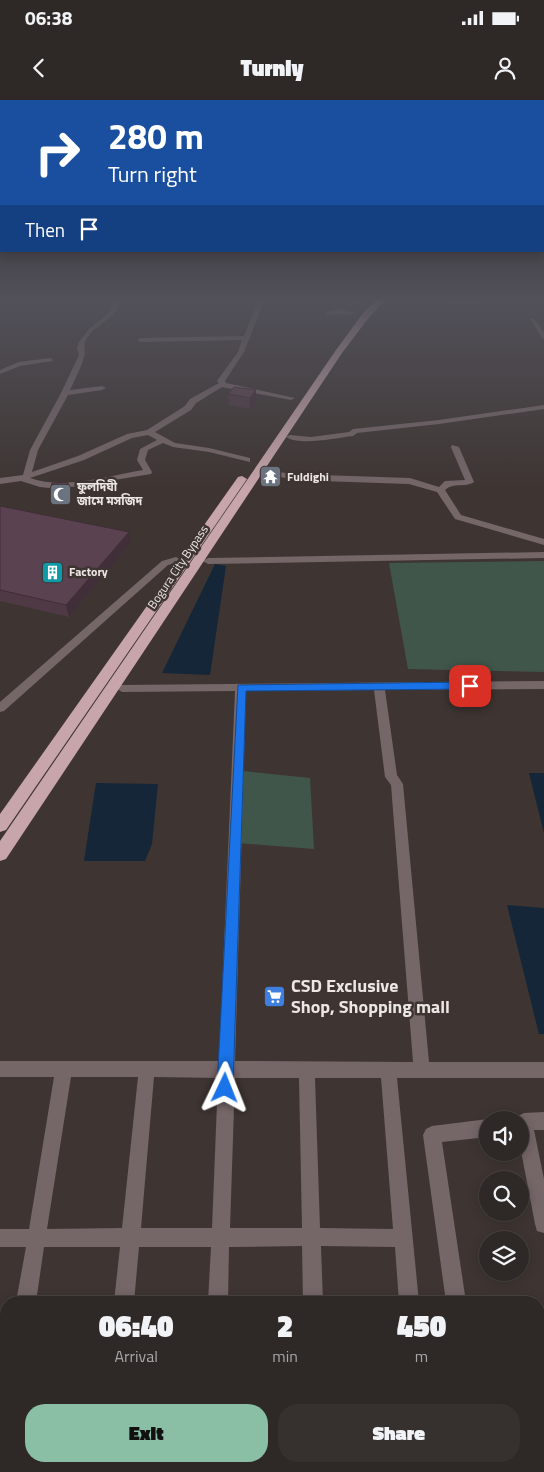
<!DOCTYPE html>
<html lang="en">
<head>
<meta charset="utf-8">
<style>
  body { margin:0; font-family:"Titillium Web","Noto Sans Bengali",sans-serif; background:#36302e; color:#f1f3f6; height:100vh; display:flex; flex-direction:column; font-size:19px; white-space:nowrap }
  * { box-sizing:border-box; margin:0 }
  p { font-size:16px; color:#a7a6a7 }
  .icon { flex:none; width:28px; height:28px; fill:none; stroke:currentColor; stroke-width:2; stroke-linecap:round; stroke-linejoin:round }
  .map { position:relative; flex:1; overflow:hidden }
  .drawer { position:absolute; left:0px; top:1196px; width:545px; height:176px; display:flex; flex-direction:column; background:#2e2826; border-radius:20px 20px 0 0; box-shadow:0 2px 12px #0003,0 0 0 1px #494443 }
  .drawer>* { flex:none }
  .banner { position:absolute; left:0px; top:0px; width:545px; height:152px; box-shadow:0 2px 12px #0003,0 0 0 1px #494443; background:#1a4fa0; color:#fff; overflow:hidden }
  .fabs { position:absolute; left:479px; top:1011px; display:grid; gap:10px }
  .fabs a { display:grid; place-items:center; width:50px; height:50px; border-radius:50%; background:#2e2826; box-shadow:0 2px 12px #0003,0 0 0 1px #494443; font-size:25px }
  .pin { position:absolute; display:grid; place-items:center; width:42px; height:42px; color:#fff; margin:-21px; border-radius:10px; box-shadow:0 2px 8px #0006 }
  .me { position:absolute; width:55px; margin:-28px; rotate:2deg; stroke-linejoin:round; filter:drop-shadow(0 0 4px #0008) }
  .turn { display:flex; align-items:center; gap:18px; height:105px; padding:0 25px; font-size:22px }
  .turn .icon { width:65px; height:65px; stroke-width:2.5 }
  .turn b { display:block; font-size:35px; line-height:42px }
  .then { display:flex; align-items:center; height:48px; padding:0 25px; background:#0003; gap:10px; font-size:19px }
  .eta { display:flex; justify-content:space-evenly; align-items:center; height:85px; text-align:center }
  .eta b { font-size:30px; font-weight:800; line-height:35px }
  .primary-button { display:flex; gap:10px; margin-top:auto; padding:10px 25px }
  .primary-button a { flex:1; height:58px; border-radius:20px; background:#8abfa5; color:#111; font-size:20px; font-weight:800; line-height:58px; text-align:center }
  .primary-button a+a { background:#36302e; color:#f1f3f6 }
  .status { display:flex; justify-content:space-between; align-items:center; height:35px; padding:0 25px; background:#2e2826; direction:ltr }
  .status svg { height:14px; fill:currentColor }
  header { display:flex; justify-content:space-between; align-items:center; height:65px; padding:0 25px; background:#2e2826; font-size:22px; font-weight:800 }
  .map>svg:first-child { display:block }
</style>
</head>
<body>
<div class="status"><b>06:38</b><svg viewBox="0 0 49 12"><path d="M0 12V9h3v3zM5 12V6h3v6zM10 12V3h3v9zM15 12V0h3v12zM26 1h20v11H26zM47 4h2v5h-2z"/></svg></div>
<header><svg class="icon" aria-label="back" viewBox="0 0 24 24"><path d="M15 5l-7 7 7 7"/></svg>Turnly<svg class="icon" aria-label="person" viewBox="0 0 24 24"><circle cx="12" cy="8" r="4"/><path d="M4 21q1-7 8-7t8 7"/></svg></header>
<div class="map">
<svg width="544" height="1372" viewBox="0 0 544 1372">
  <rect width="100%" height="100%" fill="#3e3532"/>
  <g fill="#41564b">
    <polygon points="544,461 544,572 408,569 389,463"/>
    <polygon points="243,671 310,678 314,749 238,743"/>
  </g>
  <g fill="#142637">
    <polygon points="215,464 226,466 210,575 162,573"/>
    <polygon points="529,673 544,673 544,733"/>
    <polygon points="96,683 158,684 152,744 145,761 84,761"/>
    <polygon points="507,805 544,808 544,934 539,934"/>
  </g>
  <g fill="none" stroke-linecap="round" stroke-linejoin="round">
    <g fill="#756668" fill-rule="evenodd">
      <path d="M119,198H126L121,201C115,221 93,224 85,242C83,247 86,252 84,257C81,268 75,279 70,290L102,286L106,288L102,290L68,295L38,350L32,372L78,356L127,334L147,330L185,306L190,299L219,283L217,281L238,252L242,240L140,242L137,240L140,238L244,236L259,198H265L244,252L225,281L226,283L295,298L291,300L222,287L196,303L191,310L155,332L175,343L209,348L250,358V362L209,352L173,347L163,343L148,350L145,360L152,372L151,374L59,389L40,387L21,381L0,384V378L23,375L30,350L61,293L79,255L77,248L79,242L89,229L108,214L115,200ZM148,335L157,340L140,349L137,360L143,370C107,376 65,390 30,378L84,360L132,338Z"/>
      <polygon points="308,198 325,198 365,203 362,205"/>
      <polygon points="425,198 477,200 480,202 477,204 448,204"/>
      <path d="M338,209L356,213C350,216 336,213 327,215L324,213Z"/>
      <polygon points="530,219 534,219 544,232 544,239 542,238"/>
      <polygon points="50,258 53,260 52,261 20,266 0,274 0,270 19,262"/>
      <path d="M544,305V309L439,324L357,333L353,336C336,338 300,346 286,337L290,335L311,337L349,332L353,329L439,320Z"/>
      <path d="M452,345L459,347L474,382C465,388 454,382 445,390L461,415L544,439V445L455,419L437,392L409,384L292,380L263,372L267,370L292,374L410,378L439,387L445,381L465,380L451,347Z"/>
      <polygon points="544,452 544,458 208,464 203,461 208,458"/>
      <polygon points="176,457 181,460 179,462 168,465 4,611 0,612 0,602 162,461"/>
      <path d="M544,581V589L385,590L397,675L403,684L429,962H544V978H397L419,1202H399L395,1147L321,1146L323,1202H303L302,1146L229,1147L228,1202H208L211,1147H139L134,1202H114L120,1147H44L36,1202H16L26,1147H0V1129H29L54,977H0V961H219L235,591L122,592L116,588L118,585ZM374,590L385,677L391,685L413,962L235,961L246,591ZM71,977H138L122,1128L47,1129ZM154,977L218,978L212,1128H141ZM235,978H299L302,1128H230ZM315,978H381L393,1129L320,1128Z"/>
      <polygon points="544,1012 544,1030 534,1030 544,1079 544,1133 537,1131 535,1124 520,1046 520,1020 516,1020 518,1016 524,1013"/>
      <polygon points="488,1019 488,1037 442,1042 466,1202 446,1202 423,1035 426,1029 432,1026"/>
      <polygon points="6,1312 6,1366 8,1366 0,1371 0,1315"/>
      <polygon points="539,1349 544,1349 544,1371 539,1371 531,1366 539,1366"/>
      <polygon points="413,1366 435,1366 436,1372 414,1372"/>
    </g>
    <g fill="#c7a5ab" fill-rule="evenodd">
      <polygon points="379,198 387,198 370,216 342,253 6,759 0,761 0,741 336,250 364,212"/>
      <polygon points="242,376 247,379 6,730 0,732 0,714 238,377"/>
    </g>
  </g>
  <g fill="#4e3945">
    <polygon points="256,290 256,301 250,309 229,305 228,294"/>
    <polygon points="70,389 68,399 52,399 50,392"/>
    <polygon points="0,406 131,443 69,517 0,501"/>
  </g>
  <g fill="#402e38">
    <polygon points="256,290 256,301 250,309 250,298"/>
    <polygon points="68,382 70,389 68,399 66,391"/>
    <polygon points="129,432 131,443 69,517 66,505"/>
  </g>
  <g fill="#5b4250" stroke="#402e38">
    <polygon points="234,287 256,290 250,298 228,294"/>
    <polygon points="68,382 66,391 50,392 52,383"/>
    <polygon points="0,406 129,432 66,505 0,490"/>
  </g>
  <linearGradient id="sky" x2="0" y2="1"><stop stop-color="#221d1c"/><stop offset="0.51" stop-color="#52515a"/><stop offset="1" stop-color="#52515a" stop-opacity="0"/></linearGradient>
  <rect width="544" height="390" fill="url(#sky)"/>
  <polygon fill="#1a73e8" stroke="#114b97" points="470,582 476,586 470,589 246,591 233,988 230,993 225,995 220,993 217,988 238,585"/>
  <defs>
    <symbol id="temple-square" viewBox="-11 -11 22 22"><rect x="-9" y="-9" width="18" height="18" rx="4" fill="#6b7280" stroke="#3e3532"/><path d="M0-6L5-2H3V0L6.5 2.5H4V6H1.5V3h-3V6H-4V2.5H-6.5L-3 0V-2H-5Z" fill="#fff"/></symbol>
    <symbol id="mosque-square" viewBox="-11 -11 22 22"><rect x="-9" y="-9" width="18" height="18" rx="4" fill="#6b7280" stroke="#3e3532"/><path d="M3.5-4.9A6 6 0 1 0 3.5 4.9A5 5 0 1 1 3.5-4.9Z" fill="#fff"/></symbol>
    <symbol id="building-square" viewBox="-11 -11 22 22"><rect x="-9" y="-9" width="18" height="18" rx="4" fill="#0f9aa8" stroke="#3e3532"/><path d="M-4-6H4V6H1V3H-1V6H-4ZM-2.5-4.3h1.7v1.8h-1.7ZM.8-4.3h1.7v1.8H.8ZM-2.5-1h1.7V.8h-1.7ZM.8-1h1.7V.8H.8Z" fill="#fff"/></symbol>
    <symbol id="supermarket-square" viewBox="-11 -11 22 22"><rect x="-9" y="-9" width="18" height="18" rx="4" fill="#3f7fe0" stroke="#3e3532"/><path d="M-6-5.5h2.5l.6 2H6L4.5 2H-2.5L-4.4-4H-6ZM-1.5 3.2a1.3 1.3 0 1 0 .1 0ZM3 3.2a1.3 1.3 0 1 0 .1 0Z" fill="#fff"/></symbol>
  </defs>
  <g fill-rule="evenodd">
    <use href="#temple-square" x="258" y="364" width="25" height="25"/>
    <use href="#mosque-square" x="48" y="382" width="25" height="25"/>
    <use href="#building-square" x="40" y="460" width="25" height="25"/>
    <use href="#supermarket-square" x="262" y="884" width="25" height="25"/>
  </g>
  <g text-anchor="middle" stroke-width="5" stroke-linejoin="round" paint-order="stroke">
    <g font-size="12" font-weight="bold" fill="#ece7e5" stroke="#3e3532" text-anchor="start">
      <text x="287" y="381">Fuldighi</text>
      <text x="77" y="391">ফুলদিঘী<tspan x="77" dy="14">জামে মসজিদ</tspan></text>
      <text x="69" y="476">Factory</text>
    </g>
    <g font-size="12" fill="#ece7e5" stroke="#3e3532">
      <text transform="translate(178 467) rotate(-56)" y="4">Bogura City Bypass</text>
    </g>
    <g font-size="18" font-weight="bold" fill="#ece7e5" stroke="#3e3532" text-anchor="start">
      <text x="291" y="892">CSD Exclusive<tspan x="291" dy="21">Shop, Shopping mall</tspan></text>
    </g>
  </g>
</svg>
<div class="fabs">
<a><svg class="icon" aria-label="sound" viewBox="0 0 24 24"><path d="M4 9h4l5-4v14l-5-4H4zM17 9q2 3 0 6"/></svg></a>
<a><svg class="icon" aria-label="search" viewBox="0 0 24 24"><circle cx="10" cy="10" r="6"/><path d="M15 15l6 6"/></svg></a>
<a><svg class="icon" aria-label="layers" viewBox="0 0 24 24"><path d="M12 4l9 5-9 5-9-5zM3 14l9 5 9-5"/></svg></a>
</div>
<div class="pin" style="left:470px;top:586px;background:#d93025"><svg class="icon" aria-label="arrive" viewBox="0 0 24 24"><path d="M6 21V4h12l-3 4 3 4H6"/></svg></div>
<svg class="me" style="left:225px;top:988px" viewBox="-20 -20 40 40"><path d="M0-17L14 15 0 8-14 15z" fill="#1a73e8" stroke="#fff" stroke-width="4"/></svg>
<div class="banner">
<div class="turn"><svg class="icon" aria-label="right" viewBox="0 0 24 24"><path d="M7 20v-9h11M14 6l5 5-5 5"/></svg><div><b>280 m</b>Turn right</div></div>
<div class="then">Then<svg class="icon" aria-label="arrive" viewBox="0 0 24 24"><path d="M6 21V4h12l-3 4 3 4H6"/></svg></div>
</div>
<section class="drawer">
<div class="eta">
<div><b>06:40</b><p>Arrival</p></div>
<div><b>2</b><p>min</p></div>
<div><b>450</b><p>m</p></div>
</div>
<div class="primary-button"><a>Exit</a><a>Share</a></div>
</section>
</div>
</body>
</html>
